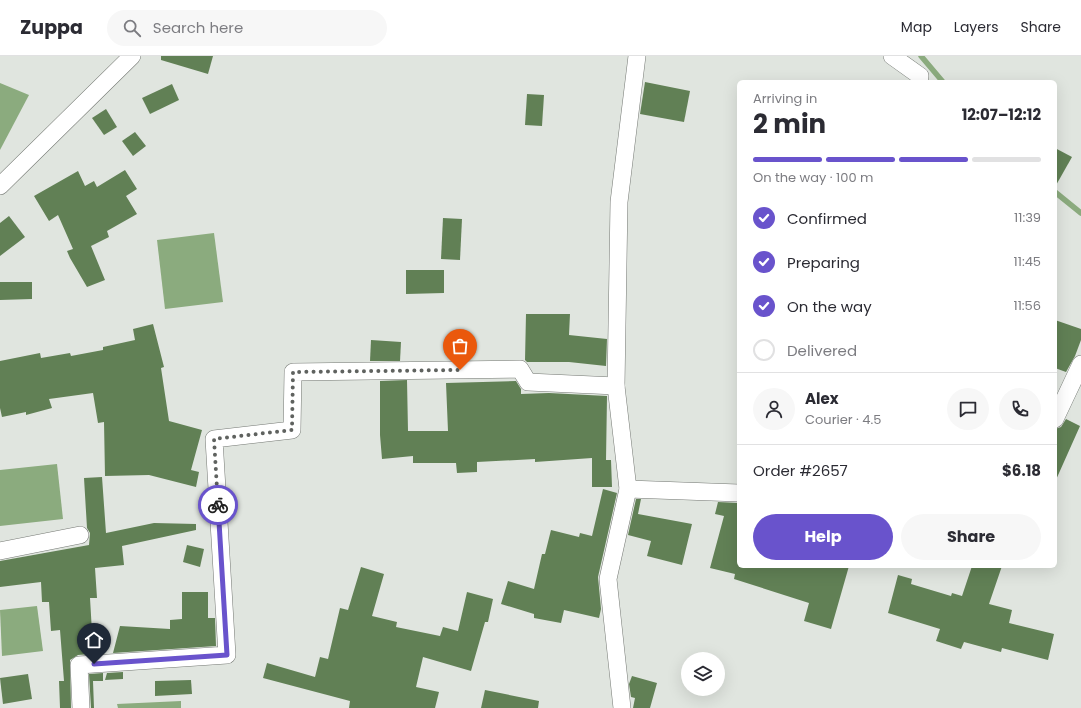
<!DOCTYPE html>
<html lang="en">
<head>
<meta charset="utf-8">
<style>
  body { margin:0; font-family:Poppins,sans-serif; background:#f7f7f7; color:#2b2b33; height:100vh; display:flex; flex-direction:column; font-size:15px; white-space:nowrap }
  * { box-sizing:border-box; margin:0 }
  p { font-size:13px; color:#7c7c81 }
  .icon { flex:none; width:22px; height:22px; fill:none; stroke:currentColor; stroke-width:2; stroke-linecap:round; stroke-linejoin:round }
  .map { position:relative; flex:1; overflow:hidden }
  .sheet { position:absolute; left:737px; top:24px; width:320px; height:488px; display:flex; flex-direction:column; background:#fff; border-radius:6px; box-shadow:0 4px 16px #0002 }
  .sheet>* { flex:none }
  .tools { position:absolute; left:681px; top:596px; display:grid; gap:8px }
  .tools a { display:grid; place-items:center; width:44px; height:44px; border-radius:50%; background:#fff; box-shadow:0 4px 16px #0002; font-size:20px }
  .pin { position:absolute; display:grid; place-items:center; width:34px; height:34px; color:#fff; margin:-41px -17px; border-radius:50% 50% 50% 0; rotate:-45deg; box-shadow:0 0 4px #0007 }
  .pin .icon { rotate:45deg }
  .courier { position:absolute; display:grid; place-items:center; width:40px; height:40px; margin:-20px; border:3px solid #6953cc; border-radius:50%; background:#fff; color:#222; box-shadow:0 1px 5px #0007 }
  .headline em { font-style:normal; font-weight:700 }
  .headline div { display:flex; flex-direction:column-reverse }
  .headline { display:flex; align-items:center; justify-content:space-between; height:68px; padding:0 16px }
  h1 { font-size:26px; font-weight:700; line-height:30px }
  .bar { display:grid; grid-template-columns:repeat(4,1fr); gap:6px 4px; align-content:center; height:48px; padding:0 16px }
  .bar i { height:5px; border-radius:3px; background:#e1e1e2 }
  .bar .current { background:#6953cc }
  .bar p { grid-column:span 4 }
  .line { display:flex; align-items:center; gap:10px; padding:0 16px; border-top:1px solid #e1e1e2 }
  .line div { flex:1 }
  .round { display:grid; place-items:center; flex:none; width:42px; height:42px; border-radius:21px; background:#f7f7f7 }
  ol { padding:0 16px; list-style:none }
  li { display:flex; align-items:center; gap:12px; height:44px }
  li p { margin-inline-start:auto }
  li .icon { padding:4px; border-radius:50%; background:#6953cc; color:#fff; stroke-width:4 }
  li:last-child { color:#7c7c81 }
  li i { width:22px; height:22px; border:2px solid #e1e1e2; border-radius:50% }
  .primary-button { display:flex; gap:8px; margin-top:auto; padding:8px 16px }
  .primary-button a { flex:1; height:46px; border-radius:24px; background:#6953cc; color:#fff; font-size:16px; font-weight:700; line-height:46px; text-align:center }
  .primary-button a+a { background:#f7f7f7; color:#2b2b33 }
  header { display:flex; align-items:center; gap:24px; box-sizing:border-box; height:56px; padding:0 20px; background:#fff; border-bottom:1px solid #e1e1e2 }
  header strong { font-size:19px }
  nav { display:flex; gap:22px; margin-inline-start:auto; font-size:14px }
  .search { width:280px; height:36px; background:#f7f7f7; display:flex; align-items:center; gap:10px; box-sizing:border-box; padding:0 14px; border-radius:22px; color:#7c7c81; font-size:15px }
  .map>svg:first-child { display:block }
</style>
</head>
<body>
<header>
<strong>Zuppa</strong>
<div class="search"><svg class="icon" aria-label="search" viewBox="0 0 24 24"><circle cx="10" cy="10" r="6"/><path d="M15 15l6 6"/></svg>Search here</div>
<nav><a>Map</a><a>Layers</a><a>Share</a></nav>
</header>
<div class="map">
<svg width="1081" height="652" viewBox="0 0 1081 652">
  <rect width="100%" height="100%" fill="#e0e5df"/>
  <g fill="#8bab7e">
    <path d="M0 27 29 39 0 94Z"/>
    <path d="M214 177 223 246 165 253 157 184Z"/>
    <path d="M57 408 63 463 0 470V414Z"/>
    <path d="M37 550 43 595 2 600 0 554Z"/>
    <path d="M181 645V652H118L117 648Z"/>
  </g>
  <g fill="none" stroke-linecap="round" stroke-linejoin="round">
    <g stroke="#8bab7e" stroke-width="5.5">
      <path d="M921 0 943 26"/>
      <path d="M1055 136 1081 157"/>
    </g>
  </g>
  <g fill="#618055">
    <path d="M161 0H213L208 18 161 4Z"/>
    <path d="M645 26 690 35 684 66 640 58Z"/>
    <path d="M172 28 179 44 150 58 142 42Z"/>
    <path d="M527 38 544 39 542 70 525 69Z"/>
    <path d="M106 53 117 71 104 79 92 62Z"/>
    <path d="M135 76 146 90 133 100 122 85Z"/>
    <path d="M1055 92 1072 101 1055 131Z"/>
    <path d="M125 114 137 133 126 140 137 158 107 175 109 181 91 190 105 224 87 231 70 202 67 195 73 193 58 159 49 165 34 140 78 115 85 130 94 125 97 131Z"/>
    <path d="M9 160 25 181 0 200V167Z"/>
    <path d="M443 162 462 163 460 204 441 203Z"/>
    <path d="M406 214H444V237L406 238Z"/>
    <path d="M0 226H32V243L0 244Z"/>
    <path d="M526 258H570L569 279 607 283 606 310 569 306H527L525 304Z"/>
    <path d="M1055 264 1081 273V284L1075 300 1066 316 1055 312Z"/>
    <path d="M153 268 164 311 161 312 169 365 202 374 191 414 199 416 196 431 149 419 105 420 104 366 98 367 93 337 49 343 52 352 26 359V356L2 361 0 352V305L40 297 41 302 70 297 71 300 103 294V291L135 284 133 273Z"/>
    <path d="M371 284 401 286 400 305H370Z"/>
    <path d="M407 324 408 375H448L446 327 516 325 521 333V338L549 337 607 340 606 404H611L612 431H592V402L535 406V403L477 406V416L457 417 456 407H413V400L382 403 380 379V325Z"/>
    <path d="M1066 363 1080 370 1055 426V373L1061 371Z"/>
    <path d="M102 421 106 477 154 467 196 468V474L122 490 124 509 95 512 97 542H90L92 576H99L101 597 78 599 70 604 71 652H60L59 625H64L60 574 51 575 49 546H42L41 526 0 531V505L89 489 90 477 87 472 84 422Z"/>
    <path d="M603 433 617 437 598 521 601 553 599 562 564 554 561 567 534 562V558L501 548 508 525 534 533 542 498H545L551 474 579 481 580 477 592 480Z"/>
    <path d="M636 443H641L638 458 692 468 682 509 647 500 651 485 628 479Z"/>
    <path d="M718 446 739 447V510H849L831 573 804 565 809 547 734 523 735 518 710 512 724 460 715 458Z"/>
    <path d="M187 489 204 493 200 511 183 506Z"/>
    <path d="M972 510H1002L989 548 1012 554 1009 567 1054 578 1048 604 1002 592 1001 596 964 586 961 593 936 585 940 573 888 557 898 519 912 523 911 528 951 540 952 537 962 540Z"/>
    <path d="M361 511 384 518 372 560 397 566 396 571 440 580 443 571 458 575 467 536 493 543 488 566H485L471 615 423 601 416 631 439 636 435 652H349L350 645 263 622 267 607 315 621 320 601 328 603 340 552 348 554Z"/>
    <path d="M182 536H208V562H215L216 590 113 597 120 570 170 573V564L182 563Z"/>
    <path d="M123 616V623L105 624 107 617Z"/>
    <path d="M103 617V625H93L94 652H91L89 618Z"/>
    <path d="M28 618 32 643 3 648 0 622Z"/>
    <path d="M632 620 657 627 650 652H633L635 642 631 641 629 628Z"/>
    <path d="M191 624 192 638 155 640V625Z"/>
    <path d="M485 634 539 645 538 652H481Z"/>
  </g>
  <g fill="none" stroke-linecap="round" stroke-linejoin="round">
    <g stroke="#747873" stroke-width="18">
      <g id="street">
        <path d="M892 0 920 20 919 26"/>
        <path d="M0 130 132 0"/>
        <path d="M1055 363 1081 308"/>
        <path d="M628 433 739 437"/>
        <path d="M0 495 80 479"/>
        <path d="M81 652 79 609 227 599 214 383 292 374 293 316 520 313 528 326 616 330"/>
        <path d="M622 652 608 523 628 433 616 330 619 146 637 0"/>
      </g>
    </g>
    <use href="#street" stroke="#fff" stroke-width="17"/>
  </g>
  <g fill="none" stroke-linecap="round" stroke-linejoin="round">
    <path stroke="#5f625f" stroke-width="4" stroke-dasharray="0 7.2" d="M218 449 214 383 292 374 293 316 460 314"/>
    <path stroke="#6953cc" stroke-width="5" d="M94 608 227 599 218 449"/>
  </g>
</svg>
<div class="tools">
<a><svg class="icon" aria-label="layers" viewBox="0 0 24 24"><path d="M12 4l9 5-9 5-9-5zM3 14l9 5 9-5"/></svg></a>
</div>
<div class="pin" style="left:460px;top:314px;background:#ea580c"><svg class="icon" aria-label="bag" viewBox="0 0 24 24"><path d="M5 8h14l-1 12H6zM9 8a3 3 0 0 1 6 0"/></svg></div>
<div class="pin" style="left:94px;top:608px;background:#1f2937"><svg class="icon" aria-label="home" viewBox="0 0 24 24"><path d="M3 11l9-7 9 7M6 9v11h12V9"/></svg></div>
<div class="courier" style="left:218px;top:449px"><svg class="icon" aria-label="bike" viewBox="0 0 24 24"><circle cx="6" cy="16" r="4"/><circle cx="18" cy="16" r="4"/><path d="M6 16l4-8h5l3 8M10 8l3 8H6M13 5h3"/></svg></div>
<section class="sheet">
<div class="headline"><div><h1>2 min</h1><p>Arriving in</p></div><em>12:07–12:12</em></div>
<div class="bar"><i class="current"></i><i class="current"></i><i class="current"></i><i></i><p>On the way · 100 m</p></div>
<ol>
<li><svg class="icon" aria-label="check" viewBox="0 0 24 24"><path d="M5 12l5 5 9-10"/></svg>Confirmed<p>11:39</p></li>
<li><svg class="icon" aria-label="check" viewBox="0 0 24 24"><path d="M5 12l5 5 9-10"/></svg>Preparing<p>11:45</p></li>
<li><svg class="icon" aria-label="check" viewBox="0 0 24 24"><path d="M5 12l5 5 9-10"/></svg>On the way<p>11:56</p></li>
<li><i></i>Delivered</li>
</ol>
<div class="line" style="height:72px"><a class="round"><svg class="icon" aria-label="person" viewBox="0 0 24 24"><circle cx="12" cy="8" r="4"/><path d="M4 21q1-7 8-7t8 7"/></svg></a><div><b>Alex</b><p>Courier · 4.5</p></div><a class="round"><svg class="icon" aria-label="chat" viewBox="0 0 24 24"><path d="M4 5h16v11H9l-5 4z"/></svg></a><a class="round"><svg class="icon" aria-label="phone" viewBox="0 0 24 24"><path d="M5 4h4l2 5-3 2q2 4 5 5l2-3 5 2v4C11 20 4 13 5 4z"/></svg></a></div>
<div class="line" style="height:52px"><div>Order #2657</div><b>$6.18</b></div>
<div class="primary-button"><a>Help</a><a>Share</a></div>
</section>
</div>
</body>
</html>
